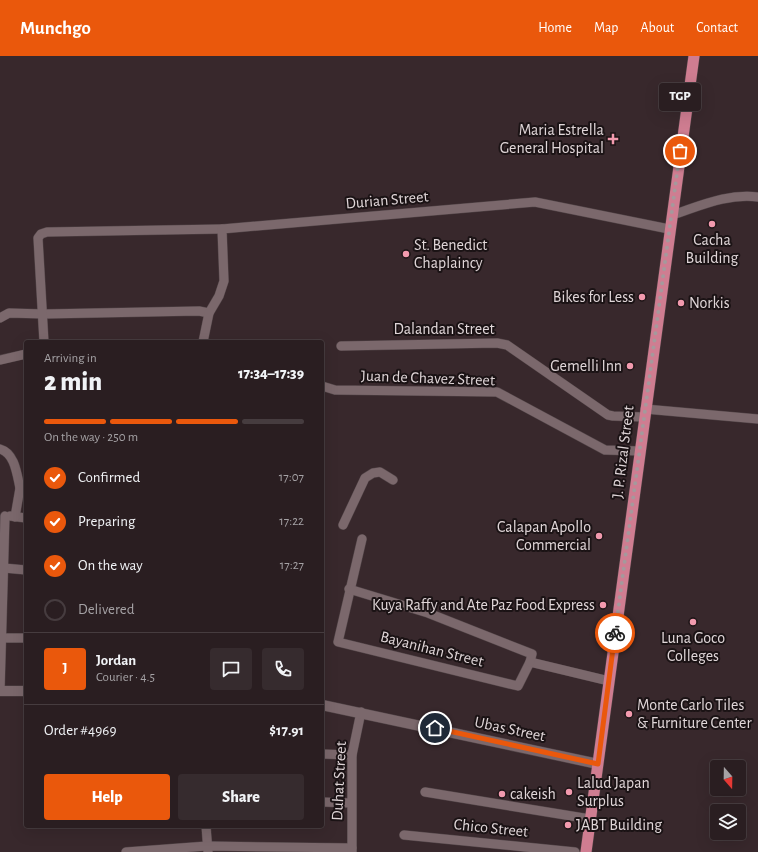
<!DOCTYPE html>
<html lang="en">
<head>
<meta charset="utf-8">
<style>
  body { margin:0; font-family:"Alegreya Sans",sans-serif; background:#362b2e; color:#f1f3f6; height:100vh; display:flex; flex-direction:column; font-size:15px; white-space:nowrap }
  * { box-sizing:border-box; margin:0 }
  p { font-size:13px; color:#a5a2a5 }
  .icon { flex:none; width:22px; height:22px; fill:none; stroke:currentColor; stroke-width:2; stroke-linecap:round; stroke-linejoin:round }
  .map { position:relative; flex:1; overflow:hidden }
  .side { position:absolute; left:24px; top:284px; width:300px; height:488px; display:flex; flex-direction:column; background:#2a1e21; border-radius:4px; box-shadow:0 4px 16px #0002,0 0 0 1px #463c3f }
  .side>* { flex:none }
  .needle { width:26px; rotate:160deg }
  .buttons { position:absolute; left:710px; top:704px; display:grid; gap:8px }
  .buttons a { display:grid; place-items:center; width:36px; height:36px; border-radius:4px; background:#2a1e21; box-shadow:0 4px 16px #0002,0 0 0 1px #463c3f; font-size:20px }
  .pin { position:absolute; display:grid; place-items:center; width:34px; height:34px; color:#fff; margin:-17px; border:2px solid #fff; border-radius:50%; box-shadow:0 1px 4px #0007 }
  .courier { position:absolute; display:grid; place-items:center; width:40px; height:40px; margin:-20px; border:3px solid #ea580c; border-radius:50%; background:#fff; color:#222; box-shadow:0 1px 5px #0007 }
  .bubble { position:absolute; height:28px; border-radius:4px; background:#2a1e21; box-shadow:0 4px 16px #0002,0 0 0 1px #463c3f; font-size:13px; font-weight:800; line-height:28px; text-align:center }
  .summary em { font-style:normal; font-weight:800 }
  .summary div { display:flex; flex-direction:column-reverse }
  .summary { display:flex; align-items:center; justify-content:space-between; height:68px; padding:0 20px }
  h1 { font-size:26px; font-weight:800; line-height:30px }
  .bar { display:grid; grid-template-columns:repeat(4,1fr); gap:6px 4px; align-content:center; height:48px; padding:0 20px }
  .bar i { height:5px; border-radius:3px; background:#463c3f }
  .bar .selected { background:#ea580c }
  .bar p { grid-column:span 4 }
  .line { display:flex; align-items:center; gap:10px; padding:0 20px; border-top:1px solid #463c3f }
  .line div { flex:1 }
  .round { display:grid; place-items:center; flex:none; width:42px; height:42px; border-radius:4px; background:#362b2e }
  ol { padding:0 20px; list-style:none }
  li { display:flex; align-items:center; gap:12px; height:44px }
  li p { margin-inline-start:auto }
  li .icon { padding:4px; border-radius:50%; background:#ea580c; color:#fff; stroke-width:4 }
  li:last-child { color:#a5a2a5 }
  li i { width:22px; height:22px; border:2px solid #463c3f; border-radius:50% }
  .primary-button { display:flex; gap:8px; margin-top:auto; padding:8px 20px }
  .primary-button a { flex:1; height:46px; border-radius:4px; background:#ea580c; color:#fff; font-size:16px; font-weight:800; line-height:46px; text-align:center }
  .primary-button a+a { background:#362b2e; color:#f1f3f6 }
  header { display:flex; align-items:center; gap:24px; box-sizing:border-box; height:56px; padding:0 20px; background:#ea580c; color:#fff }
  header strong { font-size:19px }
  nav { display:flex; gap:22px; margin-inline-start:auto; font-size:14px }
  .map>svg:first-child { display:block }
</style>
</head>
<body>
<header>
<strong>Munchgo</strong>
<nav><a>Home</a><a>Map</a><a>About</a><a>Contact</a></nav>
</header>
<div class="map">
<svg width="758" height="796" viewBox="0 0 758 796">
  <rect width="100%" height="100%" fill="#38282c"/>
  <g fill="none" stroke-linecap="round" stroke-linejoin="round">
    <g stroke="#514447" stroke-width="10">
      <g id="minor">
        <path d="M672 159C700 150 728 137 758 141"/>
        <path d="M0 262 9 257 44 258 199 255 209 257"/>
        <path d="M44 286 38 182 41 178 47 176 222 173"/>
        <path d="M203 286 209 257 219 240 224 225 222 173 535 146 669 173"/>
        <path d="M341 290 497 287 507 289 608 359 613 360 644 361"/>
        <path d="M0 304 26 298"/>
        <path d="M322 330 335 334 497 336 605 394 640 395"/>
        <path d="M645 353 758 363"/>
        <path d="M0 393C15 397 17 419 20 432"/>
        <path d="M10 460 26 462"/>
        <path d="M15 461 20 432H26"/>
        <path d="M343 469 365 422 373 417 380 416 393 424"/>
        <path d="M362 483 338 586 518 630 530 606 609 625"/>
        <path d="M4 512 26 514"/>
        <path d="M349 533 428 557 532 598 530 606"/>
        <path d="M3 582H26"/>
        <path d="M0 635 5 460"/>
        <path d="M322 698 352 699"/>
        <path d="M425 736 590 763"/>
        <path d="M322 746 351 747"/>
        <path d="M206 770 208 796"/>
        <path d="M404 779 575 796"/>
        <path d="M126 796 207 790 352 792"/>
        <path d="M352 796V699L361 656"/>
      </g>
    </g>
    <g stroke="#514447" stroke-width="11">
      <g id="tertiary">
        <path d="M0 635H26"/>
        <path d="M322 649 598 708"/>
      </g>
    </g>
    <g stroke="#514447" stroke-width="12">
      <path id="trunk" d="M586 796 694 0"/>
    </g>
    <use href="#minor" stroke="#7b686c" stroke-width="9"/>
    <use href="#tertiary" stroke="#7b686c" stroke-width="10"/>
    <use href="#trunk" stroke="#cf7d91" stroke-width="11"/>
  </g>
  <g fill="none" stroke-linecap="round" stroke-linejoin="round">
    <path stroke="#a5999c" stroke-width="4" stroke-dasharray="0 7.2" d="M615 577 680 95"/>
    <path stroke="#ea580c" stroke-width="5" d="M435 672 598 708 615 577"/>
  </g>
  <g fill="#f29aae" stroke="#1b1315" stroke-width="1.5">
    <path d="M611 77h4v4h4v4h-4v4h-4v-4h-4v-4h4z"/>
    <circle cx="712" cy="168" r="4"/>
    <circle cx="406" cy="198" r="4"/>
    <circle cx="642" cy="241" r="4"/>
    <circle cx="681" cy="247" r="4"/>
    <circle cx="630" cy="310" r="4"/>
    <circle cx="599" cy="480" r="4"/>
    <circle cx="603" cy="549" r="4"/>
    <circle cx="693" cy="566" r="4"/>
    <circle cx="629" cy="658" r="4"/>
    <circle cx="569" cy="736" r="4"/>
    <circle cx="502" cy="738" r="4"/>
    <circle cx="568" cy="769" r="4"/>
  </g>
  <g text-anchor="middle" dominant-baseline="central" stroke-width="4" stroke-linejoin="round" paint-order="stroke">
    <g font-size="16" fill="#e0d6d8" stroke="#1b1315" text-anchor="start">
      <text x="604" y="74" text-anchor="end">Maria Estrella<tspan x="604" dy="18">General Hospital</tspan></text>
      <text x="712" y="184" text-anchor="middle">Cacha<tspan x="712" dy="18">Building</tspan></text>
      <text x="414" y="189">St. Benedict<tspan x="414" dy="18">Chaplaincy</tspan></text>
      <text x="634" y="241" text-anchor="end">Bikes for Less</text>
      <text x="689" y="247">Norkis</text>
      <text x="622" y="310" text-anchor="end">Gemelli Inn</text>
      <text x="591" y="471" text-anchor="end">Calapan Apollo<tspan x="591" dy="18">Commercial</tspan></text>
      <text x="595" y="549" text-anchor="end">Kuya Raffy and Ate Paz Food Express</text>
      <text x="693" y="582" text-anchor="middle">Luna Goco<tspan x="693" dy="18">Colleges</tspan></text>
      <text x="637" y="649">Monte Carlo Tiles<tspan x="637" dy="18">&amp; Furniture Center</tspan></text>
      <text x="577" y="727">Lalud Japan<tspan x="577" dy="18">Surplus</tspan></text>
      <text x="510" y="738">cakeish</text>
      <text x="576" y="769">JABT Building</text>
    </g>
    <g font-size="16" fill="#e0d6d8" stroke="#1b1315">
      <text transform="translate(387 144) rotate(-5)">Durian Street</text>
      <text x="444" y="273">Dalandan Street</text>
      <text transform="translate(428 322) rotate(2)">Juan de Chavez Street</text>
      <text transform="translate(623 396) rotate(-83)">J. P. Rizal Street</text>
      <text transform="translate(432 593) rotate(14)">Bayanihan Street</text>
      <text transform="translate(510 673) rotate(12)">Ubas Street</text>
      <text transform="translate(339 725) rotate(-87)">Duhat Street</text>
      <text transform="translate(491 772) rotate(6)">Chico Street</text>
    </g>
  </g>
</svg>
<div class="buttons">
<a><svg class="needle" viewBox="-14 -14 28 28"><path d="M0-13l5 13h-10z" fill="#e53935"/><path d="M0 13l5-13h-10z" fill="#a5a2a5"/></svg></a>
<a><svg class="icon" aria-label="layers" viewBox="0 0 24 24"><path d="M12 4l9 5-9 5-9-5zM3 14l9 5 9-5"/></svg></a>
</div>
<div class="pin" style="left:680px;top:95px;background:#ea580c"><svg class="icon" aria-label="bag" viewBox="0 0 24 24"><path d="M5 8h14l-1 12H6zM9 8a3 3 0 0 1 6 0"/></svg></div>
<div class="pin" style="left:435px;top:672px;background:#1f2937"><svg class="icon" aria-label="home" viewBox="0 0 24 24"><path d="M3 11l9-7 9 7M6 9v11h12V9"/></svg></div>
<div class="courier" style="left:615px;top:577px"><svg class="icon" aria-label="bike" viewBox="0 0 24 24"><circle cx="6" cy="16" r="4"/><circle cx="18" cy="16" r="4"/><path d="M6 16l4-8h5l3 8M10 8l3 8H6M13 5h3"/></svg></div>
<div class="bubble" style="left:659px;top:27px;width:42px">TGP</div>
<section class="side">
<div class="summary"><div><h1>2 min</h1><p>Arriving in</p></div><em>17:34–17:39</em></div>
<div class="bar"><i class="selected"></i><i class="selected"></i><i class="selected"></i><i></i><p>On the way · 250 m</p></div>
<ol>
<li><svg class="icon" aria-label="check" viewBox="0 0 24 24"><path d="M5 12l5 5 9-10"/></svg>Confirmed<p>17:07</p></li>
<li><svg class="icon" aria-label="check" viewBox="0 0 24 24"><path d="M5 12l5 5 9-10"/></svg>Preparing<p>17:22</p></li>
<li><svg class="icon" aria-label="check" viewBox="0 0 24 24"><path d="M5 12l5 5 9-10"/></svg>On the way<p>17:27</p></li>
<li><i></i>Delivered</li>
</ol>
<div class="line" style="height:72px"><b class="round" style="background:#ea580c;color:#fff">J</b><div><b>Jordan</b><p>Courier · 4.5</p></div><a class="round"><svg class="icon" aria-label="chat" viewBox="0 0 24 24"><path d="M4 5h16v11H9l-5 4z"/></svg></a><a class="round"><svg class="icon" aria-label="phone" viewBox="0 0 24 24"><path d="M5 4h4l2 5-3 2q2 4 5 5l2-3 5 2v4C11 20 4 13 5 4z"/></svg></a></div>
<div class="line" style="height:52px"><div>Order #4969</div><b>$17.91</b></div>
<div class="primary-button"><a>Help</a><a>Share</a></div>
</section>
</div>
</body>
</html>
